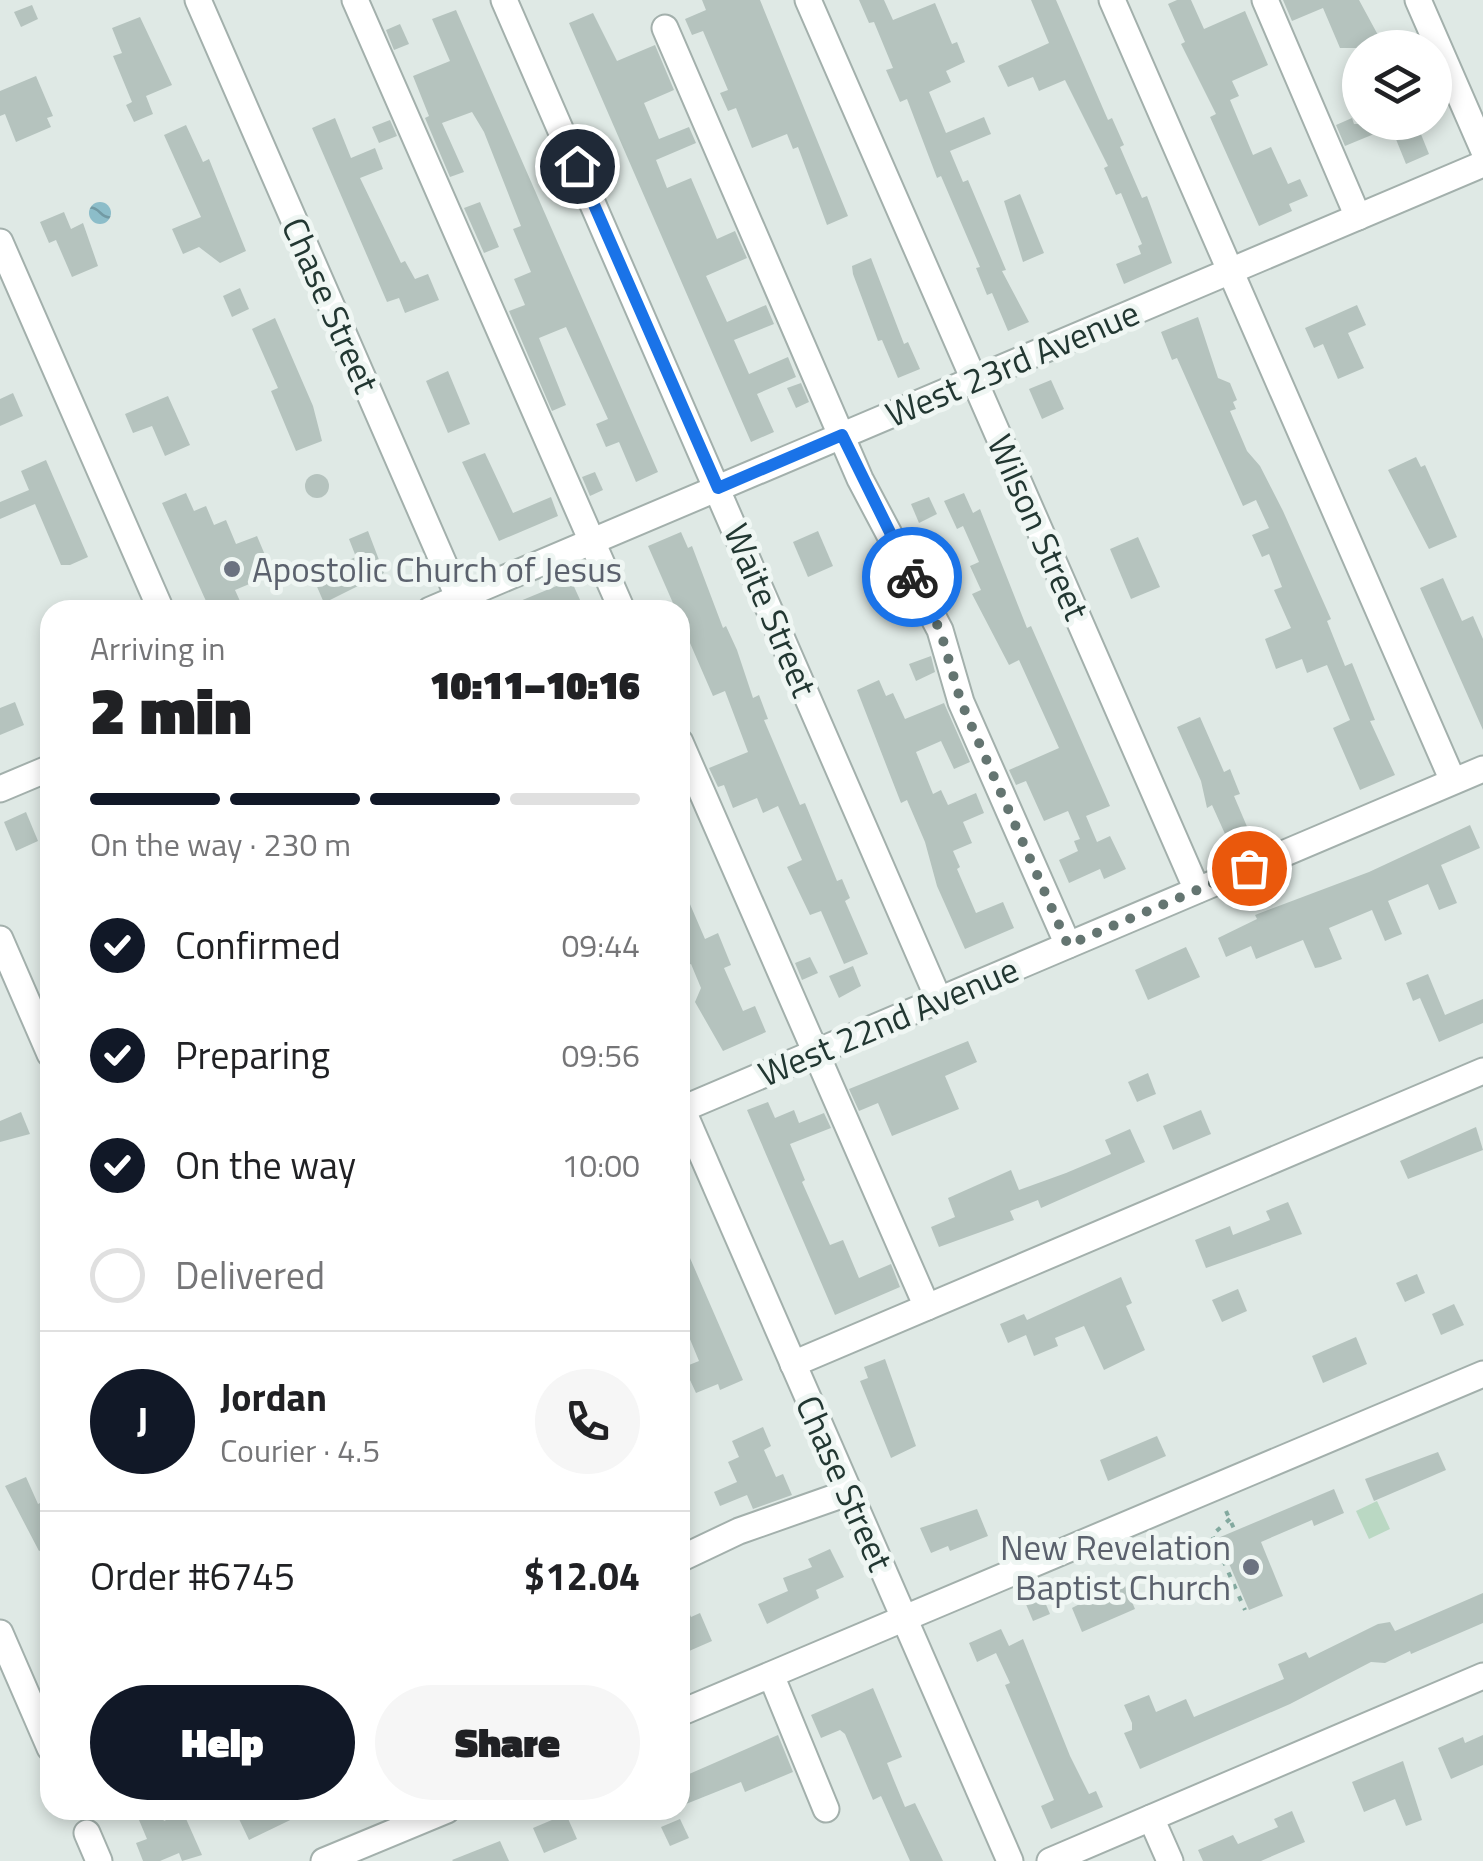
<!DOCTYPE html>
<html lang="en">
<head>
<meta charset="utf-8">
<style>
  body { margin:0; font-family:"Titillium Web",sans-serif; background:#f6f6f6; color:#202124; height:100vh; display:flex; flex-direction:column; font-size:38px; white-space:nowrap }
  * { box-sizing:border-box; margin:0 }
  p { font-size:32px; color:#757577 }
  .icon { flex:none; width:55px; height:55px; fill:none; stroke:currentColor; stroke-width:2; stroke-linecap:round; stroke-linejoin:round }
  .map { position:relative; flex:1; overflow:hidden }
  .panel { position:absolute; left:40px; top:600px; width:650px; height:1220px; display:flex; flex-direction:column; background:#fff; border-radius:30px; box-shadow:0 5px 15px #0003 }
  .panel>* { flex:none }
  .controls { position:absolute; left:1342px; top:30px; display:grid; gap:20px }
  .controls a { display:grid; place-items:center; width:110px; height:110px; border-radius:50%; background:#fff; box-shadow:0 5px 15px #0003; font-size:50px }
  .pin { position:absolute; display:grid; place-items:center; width:85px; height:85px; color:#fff; margin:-42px; border:5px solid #fff; border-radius:50%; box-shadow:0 2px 10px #0007 }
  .courier { position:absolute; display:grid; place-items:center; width:100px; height:100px; margin:-50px; border:8px solid #1a73e8; border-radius:50%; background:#fff; color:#222; box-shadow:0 2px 12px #0007 }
  .overview em { font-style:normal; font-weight:800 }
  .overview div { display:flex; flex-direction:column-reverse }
  .overview { display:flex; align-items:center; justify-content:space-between; height:170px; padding:0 50px }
  h1 { font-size:65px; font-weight:800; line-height:75px }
  .bar { display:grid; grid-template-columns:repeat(4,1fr); gap:15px 10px; align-content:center; height:120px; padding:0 50px }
  .bar i { height:12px; border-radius:8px; background:#e0e0e0 }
  .bar .active { background:#111827 }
  .bar p { grid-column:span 4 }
  .line { display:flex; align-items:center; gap:25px; padding:0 50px; border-top:2px solid #e0e0e0 }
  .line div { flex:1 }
  .round { display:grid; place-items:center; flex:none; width:105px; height:105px; border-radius:52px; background:#f6f6f6 }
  ol { padding:0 50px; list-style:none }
  li { display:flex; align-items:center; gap:30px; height:110px }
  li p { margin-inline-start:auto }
  li .icon { padding:10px; border-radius:50%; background:#111827; color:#fff; stroke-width:4 }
  li:last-child { color:#757577 }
  li i { width:55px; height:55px; border:5px solid #e0e0e0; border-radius:50% }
  .cta { display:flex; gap:20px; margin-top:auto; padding:20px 50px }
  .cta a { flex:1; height:115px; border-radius:60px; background:#111827; color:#fff; font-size:40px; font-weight:800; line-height:115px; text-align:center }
  .cta a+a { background:#f6f6f6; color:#202124 }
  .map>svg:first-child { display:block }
</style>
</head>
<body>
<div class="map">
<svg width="1483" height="1861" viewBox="0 0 1483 1861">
  <defs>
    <pattern id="water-waves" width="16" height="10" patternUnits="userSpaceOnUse" patternTransform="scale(2.5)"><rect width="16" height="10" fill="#8cbdc9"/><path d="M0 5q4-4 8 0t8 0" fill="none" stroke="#729aa4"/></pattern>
  </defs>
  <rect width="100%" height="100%" fill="#dfe9e5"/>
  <path fill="#bad8c3" d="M1377 1501 1390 1529 1369 1539 1356 1511Z"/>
  <circle fill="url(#water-waves)" cx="100" cy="213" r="11"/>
  <g fill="#b5c3be">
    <path d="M702 0H760L848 216 827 225 798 147 793 149 787 134 752 148 736 108 728 111 720 93 728 90 703 31 692 35 685 19 706 10Z"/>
    <path d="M859 0H884L893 20 935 3 952 44 957 42 965 62 946 71 951 82 929 92 946 133 984 117 991 134 950 151 963 182 968 180 1006 270 1002 271 1029 322 1008 331 992 293 987 295 976 268 980 267 941 176 937 178 907 99 900 102 886 70 893 68 874 22 869 23Z"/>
    <path d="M1031 0H1056L1108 120 1112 118 1124 145 1120 147 1142 198 1147 196 1172 263 1124 284 1116 264 1141 254 1138 246 1142 244 1121 193 1116 195 1104 168 1108 166 1065 80 1039 91 1033 77 1008 87 998 66 1049 43Z"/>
    <path d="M1177 0H1191L1204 29 1245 11 1268 65 1232 81 1239 96 1230 100 1253 155 1271 147 1288 184 1300 179 1308 196 1289 204 1292 211 1259 226 1210 117 1216 114 1181 44 1185 42 1168 4Z"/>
    <path d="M1283 0H1359L1385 48H1340L1323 8 1292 21Z"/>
    <path d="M32 5 38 19 21 27 14 12Z"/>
    <path d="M456 10 658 472 636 482 619 442 606 447 596 424 608 419 566 327 539 338 566 405 552 411 509 311 525 305 514 279 531 272 513 229 521 226 484 132 472 112 442 123 464 172 450 177 425 118 429 116 413 76 450 61 432 19Z"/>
    <path d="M593 13 617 61 655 45 674 90 644 103 659 139 689 127 696 143 656 160 667 188 691 178 717 239 735 231 747 258 706 276 727 322 766 305 774 324 734 340 749 374 788 357 796 377 757 394 774 432 751 442 569 23Z"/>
    <path d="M140 17 172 85 146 96 153 114 134 122 126 105 132 102 113 56 122 53 112 28Z"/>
    <path d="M400 24 409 44 394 50 386 30Z"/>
    <path d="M36 76 53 116 47 118 51 127 16 142 5 114 0 116V91Z"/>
    <path d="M335 118 351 158 375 148 383 169 360 178 401 263 405 261 415 279 428 274 439 300 405 313 399 298 387 302 312 128Z"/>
    <path d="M1352 118 1354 124 1416 122 1429 154 1406 164 1391 127 1345 146 1336 125Z"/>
    <path d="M390 120 397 136 379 143 372 127Z"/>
    <path d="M186 125 203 162 209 159 246 251 220 263 199 247 183 254 172 229 201 217 164 135Z"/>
    <path d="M1020 194 1044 253 1023 262 1004 201Z"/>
    <path d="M480 202 499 247 484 253 464 208Z"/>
    <path d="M64 212 71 229 83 223 98 266 72 277 56 240 49 243 40 222Z"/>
    <path d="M871 258 904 344 908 342 920 369 898 378 882 340 878 341 853 274 852 266Z"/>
    <path d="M240 288 249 309 232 317 223 296Z"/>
    <path d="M1357 305 1366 325 1348 333 1364 368 1338 379 1323 344 1314 348 1305 328Z"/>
    <path d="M1198 317 1218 378 1230 383 1237 400 1233 402 1236 409 1230 411 1247 451 1260 466 1283 511 1331 619 1327 621 1345 666 1352 663 1375 720 1370 721 1395 775 1360 790 1333 728 1350 720 1327 665 1307 673 1302 659 1276 669 1265 639 1291 628 1274 590 1282 587 1269 554 1262 557 1252 535 1269 528 1256 500 1243 506 1177 358 1172 360 1161 332Z"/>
    <path d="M275 318 313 406 322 441 296 451 271 391 278 388 252 329Z"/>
    <path d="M448 371 470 424 448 433 426 381Z"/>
    <path d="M1051 380 1064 409 1042 419 1029 389Z"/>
    <path d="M801 383 809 402 796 408 787 388Z"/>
    <path d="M13 393 23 416 0 426V399Z"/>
    <path d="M168 396 190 445 165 456 152 426 133 433 125 414Z"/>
    <path d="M485 453 513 513 551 497 558 516 499 541 462 462Z"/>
    <path d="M1416 457 1421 467 1425 465 1457 537 1429 549 1388 470Z"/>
    <path d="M46 460 88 557 70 565H61L35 504 0 519V502L29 490 21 471Z"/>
    <path d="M595 472 603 490 590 496 582 477Z"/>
    <circle cx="317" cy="486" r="12"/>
    <path d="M186 493 194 511 206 506 214 525 226 520 236 544 257 536 273 574 235 590 244 610H210L162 503Z"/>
    <path d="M964 493 973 513 980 509 1027 628 1031 626 1110 806 1086 816 1097 842 1110 836 1126 869 1104 879 1100 869 1069 883 1059 860 1078 851 1074 841 1080 839 1068 811 1044 821 1026 781 1016 785 1009 770 1059 748 1019 660 1009 665 972 594 981 590 970 566 979 562 963 526 957 529 944 501Z"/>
    <path d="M929 497 937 514 919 523 911 504Z"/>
    <path d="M368 531 384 573 324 603 312 575 356 557 349 539Z"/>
    <path d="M818 531 833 566 808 577 793 542Z"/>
    <path d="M681 532 688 548 692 546 723 628 726 626 737 650 753 698 759 695 768 719 764 720 800 805 805 803 837 881 842 879 850 898 845 901 868 954 844 964 821 911 810 915 787 867 802 860 778 806 763 813 757 798 733 808 724 785 718 787 709 768 748 752 725 691 713 696 680 620V610H676L648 546Z"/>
    <path d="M1138 537 1160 587 1131 599 1110 549Z"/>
    <path d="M1443 578 1462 621 1473 616 1483 639V730L1420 588Z"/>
    <path d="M571 580 581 602 562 610H498Z"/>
    <path d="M931 656 935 672 916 681 909 664Z"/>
    <path d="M879 680 886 696 893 693 905 719 944 703 970 762 954 769 941 741 916 752 933 794 941 790 948 805 976 793 984 813 963 822 972 843 953 851 960 867 957 869 976 913 1003 902 1014 928 965 949 937 886 925 842 907 800 901 803 857 690Z"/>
    <path d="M15 702 24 725 0 735V708Z"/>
    <path d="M1200 717 1224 772 1230 769 1240 794 1234 796 1251 836 1230 845 1212 805 1207 808 1201 781 1177 727Z"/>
    <path d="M26 812 38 841 16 851 4 822Z"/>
    <path d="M1470 825 1480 848 1441 865 1457 903 1439 910 1428 884 1388 901 1402 934 1385 941 1372 910 1329 928 1342 959 1321 967 1315 968 1303 940 1256 959 1251 946 1226 957 1218 938 1257 919 1255 915 1369 872Z"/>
    <path d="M680 881 705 939 718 933 731 965 724 968 743 1011 755 1006 766 1032 723 1051 695 1002 701 988 691 964 680 968Z"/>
    <path d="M1186 947 1200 977 1148 1000 1135 970Z"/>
    <path d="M810 957 818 973 802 980 795 963Z"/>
    <path d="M853 966 861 986 839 998 829 976Z"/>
    <path d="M1428 974 1445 1015 1483 999V1023L1439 1042 1420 998 1413 1001 1406 983Z"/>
    <path d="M968 1041 977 1062 945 1076 959 1109 892 1136 878 1103 859 1111 849 1089Z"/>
    <path d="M1148 1073 1156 1094 1137 1102 1128 1082Z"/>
    <path d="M768 1102 775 1118 794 1110 799 1123 824 1113 831 1128 790 1144 805 1180 802 1182 830 1245 843 1240 859 1278 891 1264 900 1287 835 1315 747 1110Z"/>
    <path d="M1201 1110 1211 1134 1173 1150 1163 1126Z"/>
    <path d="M21 1112 30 1134 0 1142V1121Z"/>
    <path d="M1476 1127 1483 1150 1408 1179 1400 1161Z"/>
    <path d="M1130 1129 1145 1162 1041 1208 1038 1200 1010 1211 1014 1220 939 1247 931 1227 955 1217 948 1198 1011 1170 1019 1190 1066 1173 1111 1154 1105 1140Z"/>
    <path d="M1288 1202 1302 1234 1206 1268 1195 1240 1230 1226 1233 1235 1270 1220 1266 1211Z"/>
    <path d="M680 1235 743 1380 720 1390 718 1384 696 1393 684 1367 699 1361 680 1315Z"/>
    <path d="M1417 1274 1425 1293 1405 1302 1396 1283Z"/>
    <path d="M1121 1277 1132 1303 1126 1306 1145 1350 1104 1370 1084 1326 1055 1338 1058 1346 1034 1356 1026 1335 1008 1343 1000 1324 1024 1314 1027 1320Z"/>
    <path d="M1238 1289 1247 1311 1222 1322 1212 1300Z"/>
    <path d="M1454 1304 1464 1325 1441 1335 1432 1314Z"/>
    <path d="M1356 1337 1367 1364 1323 1383 1312 1356Z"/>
    <path d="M885 1359 916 1446 891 1458 860 1381 868 1378 864 1367Z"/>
    <path d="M763 1427 771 1446 764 1450 776 1477 783 1474 792 1495 753 1509 747 1495 720 1506 714 1492 737 1482 728 1462 739 1457 732 1441Z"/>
    <path d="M1157 1436 1166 1456 1108 1481 1100 1460Z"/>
    <path d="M1438 1452 1446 1470 1374 1501 1365 1479Z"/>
    <path d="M26 1477 38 1504 50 1498V1546L39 1551 5 1486Z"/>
    <path d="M1334 1489 1344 1513 1314 1526 1312 1520 1261 1542 1283 1596 1249 1610 1218 1538Z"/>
    <path d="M977 1509 988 1536 950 1551 948 1546 931 1553 920 1528Z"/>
    <path d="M830 1549 844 1577 816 1590 819 1598 767 1624 758 1604 788 1591 783 1578 812 1567 808 1559Z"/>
    <path d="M1123 1581 1135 1609 1082 1632 1072 1608Z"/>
    <path d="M680 1593 691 1617 700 1613 712 1641 680 1655Z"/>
    <path d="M1483 1593V1623L1411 1654 1410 1651 1385 1663 1371 1662 1290 1704 1140 1769 1124 1733 1132 1730V1723L1124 1705 1149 1695 1156 1712 1186 1699 1194 1717 1284 1679 1278 1664 1306 1652 1309 1658 1378 1624 1390 1622 1395 1631Z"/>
    <path d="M1042 1595 1050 1614 1033 1621 1025 1602Z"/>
    <path d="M1001 1629 1009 1646 1023 1639 1070 1756 1089 1794 1096 1791 1103 1807 1051 1829 1041 1806 1054 1800 1005 1685 1010 1683 996 1653 977 1662 969 1643Z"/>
    <path d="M873 1688 902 1757 887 1763 893 1778 905 1807 915 1803 943 1861H910L881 1796 873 1800 845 1734 840 1730 821 1738 811 1715Z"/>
    <path d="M778 1735 793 1772 745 1792 741 1782 686 1804 680 1778Z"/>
    <path d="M1483 1735V1765L1451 1779 1438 1748 1463 1737 1465 1743Z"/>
    <path d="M1403 1761 1422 1820 1406 1826 1395 1799 1364 1812 1352 1782Z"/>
    <path d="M259 1810H311L249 1840 239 1819Z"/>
    <path d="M160 1811 164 1821 183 1812 202 1855 182 1861 179 1853 160 1861H143L136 1843 147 1839 139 1820Z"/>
    <path d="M1292 1811 1305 1842 1261 1861H1203L1198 1850 1233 1835 1238 1844 1278 1827 1274 1819Z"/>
    <path d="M566 1814 577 1839 544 1853 533 1828Z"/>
    <path d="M680 1819 689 1838 670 1846 661 1827Z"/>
    <path d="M500 1841 509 1861H453L452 1860Z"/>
  </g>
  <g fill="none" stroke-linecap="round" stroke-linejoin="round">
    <g stroke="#a3b0ac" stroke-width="29">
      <g id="minor">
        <path d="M198 0 464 610"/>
        <path d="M355 0 622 610"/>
        <path d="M504 0 939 1000"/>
        <path d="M808 0 1197 890"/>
        <path d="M1112 0 1453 781"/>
        <path d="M1265 0 1358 217"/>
        <path d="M1418 0 1483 149"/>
        <path d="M665 28 860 479 940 630 961 702 1068 945"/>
        <path d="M0 242 161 610"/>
        <path d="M430 610 1483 164"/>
        <path d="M680 742 927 1307"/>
        <path d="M0 789 50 768"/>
        <path d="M0 939 50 1054"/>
        <path d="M680 1104 1010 1861"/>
        <path d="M680 1110 1483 769"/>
        <path d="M793 1364 1483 1071"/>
        <path d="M680 1559 739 1531 850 1492"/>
        <path d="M0 1633 50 1748"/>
        <path d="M771 1675 826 1809"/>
        <path d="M680 1713 1483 1374"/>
        <path d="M1151 1818 1170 1861"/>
        <path d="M87 1833 99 1861"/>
        <path d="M324 1861 447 1810"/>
        <path d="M1050 1861 1483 1676"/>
      </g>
    </g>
    <g stroke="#83a99f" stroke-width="4" stroke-dasharray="5 8" stroke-linecap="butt">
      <path d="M1226 1511 1235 1531"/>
      <path d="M1230 1519 1212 1535 1245 1610"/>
    </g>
    <use href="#minor" stroke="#fff" stroke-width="25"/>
  </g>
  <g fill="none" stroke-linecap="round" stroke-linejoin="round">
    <path stroke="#647571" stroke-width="10" stroke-dasharray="0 18" d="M912 577 940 630 961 702 1068 945 1249 868"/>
    <path stroke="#1a73e8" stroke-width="12" d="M577 166 718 488 842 435 912 577"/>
  </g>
  <g fill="#6b7280" stroke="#eff6f3" stroke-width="4">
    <circle cx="232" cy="569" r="10"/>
    <circle cx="1251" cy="1567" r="10"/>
  </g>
  <g text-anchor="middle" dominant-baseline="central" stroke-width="10" stroke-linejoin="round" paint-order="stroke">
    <g font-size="35" fill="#223732" stroke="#eff6f3">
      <text transform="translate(331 305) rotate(66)">Chase Street</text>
      <text transform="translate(1012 363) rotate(-23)">West 23rd Avenue</text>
      <text transform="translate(1039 527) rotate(66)">Wilson Street</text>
      <text transform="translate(771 610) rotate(67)">Waite Street</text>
      <text transform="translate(888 1021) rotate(-23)">West 22nd Avenue</text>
      <text transform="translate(845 1483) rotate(66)">Chase Street</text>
    </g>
    <g font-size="35" fill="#5b616d" stroke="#eff6f3" text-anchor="start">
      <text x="252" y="569">Apostolic Church of Jesus</text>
      <text x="1231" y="1547" text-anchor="end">New Revelation<tspan x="1231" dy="40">Baptist Church</tspan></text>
    </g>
  </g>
</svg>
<div class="controls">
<a><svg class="icon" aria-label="layers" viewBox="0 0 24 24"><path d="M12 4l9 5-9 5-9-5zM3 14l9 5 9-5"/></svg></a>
</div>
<div class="pin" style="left:1249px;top:868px;background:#ea580c"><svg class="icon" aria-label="bag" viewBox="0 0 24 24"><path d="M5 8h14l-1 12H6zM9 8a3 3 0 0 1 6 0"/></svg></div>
<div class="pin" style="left:577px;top:166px;background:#1f2937"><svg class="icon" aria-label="home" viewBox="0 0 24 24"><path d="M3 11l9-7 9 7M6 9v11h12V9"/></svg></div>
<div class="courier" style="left:912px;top:577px"><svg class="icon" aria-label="bike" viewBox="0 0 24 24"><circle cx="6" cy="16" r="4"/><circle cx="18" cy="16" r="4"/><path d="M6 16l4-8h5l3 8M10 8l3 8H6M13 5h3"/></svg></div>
<section class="panel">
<div class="overview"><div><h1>2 min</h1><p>Arriving in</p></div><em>10:11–10:16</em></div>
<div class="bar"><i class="active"></i><i class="active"></i><i class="active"></i><i></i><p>On the way · 230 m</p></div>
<ol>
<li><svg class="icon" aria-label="check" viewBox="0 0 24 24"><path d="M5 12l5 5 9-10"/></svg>Confirmed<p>09:44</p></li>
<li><svg class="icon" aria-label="check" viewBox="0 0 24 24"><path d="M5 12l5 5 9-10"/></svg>Preparing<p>09:56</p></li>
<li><svg class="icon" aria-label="check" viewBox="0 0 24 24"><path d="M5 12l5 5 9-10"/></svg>On the way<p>10:00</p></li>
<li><i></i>Delivered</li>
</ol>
<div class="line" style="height:180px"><b class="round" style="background:#111827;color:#fff">J</b><div><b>Jordan</b><p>Courier · 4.5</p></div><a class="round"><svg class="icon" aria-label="phone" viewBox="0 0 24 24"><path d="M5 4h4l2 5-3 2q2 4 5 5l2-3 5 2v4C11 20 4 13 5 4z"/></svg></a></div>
<div class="line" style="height:130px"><div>Order #6745</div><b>$12.04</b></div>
<div class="cta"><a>Help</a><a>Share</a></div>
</section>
</div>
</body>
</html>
